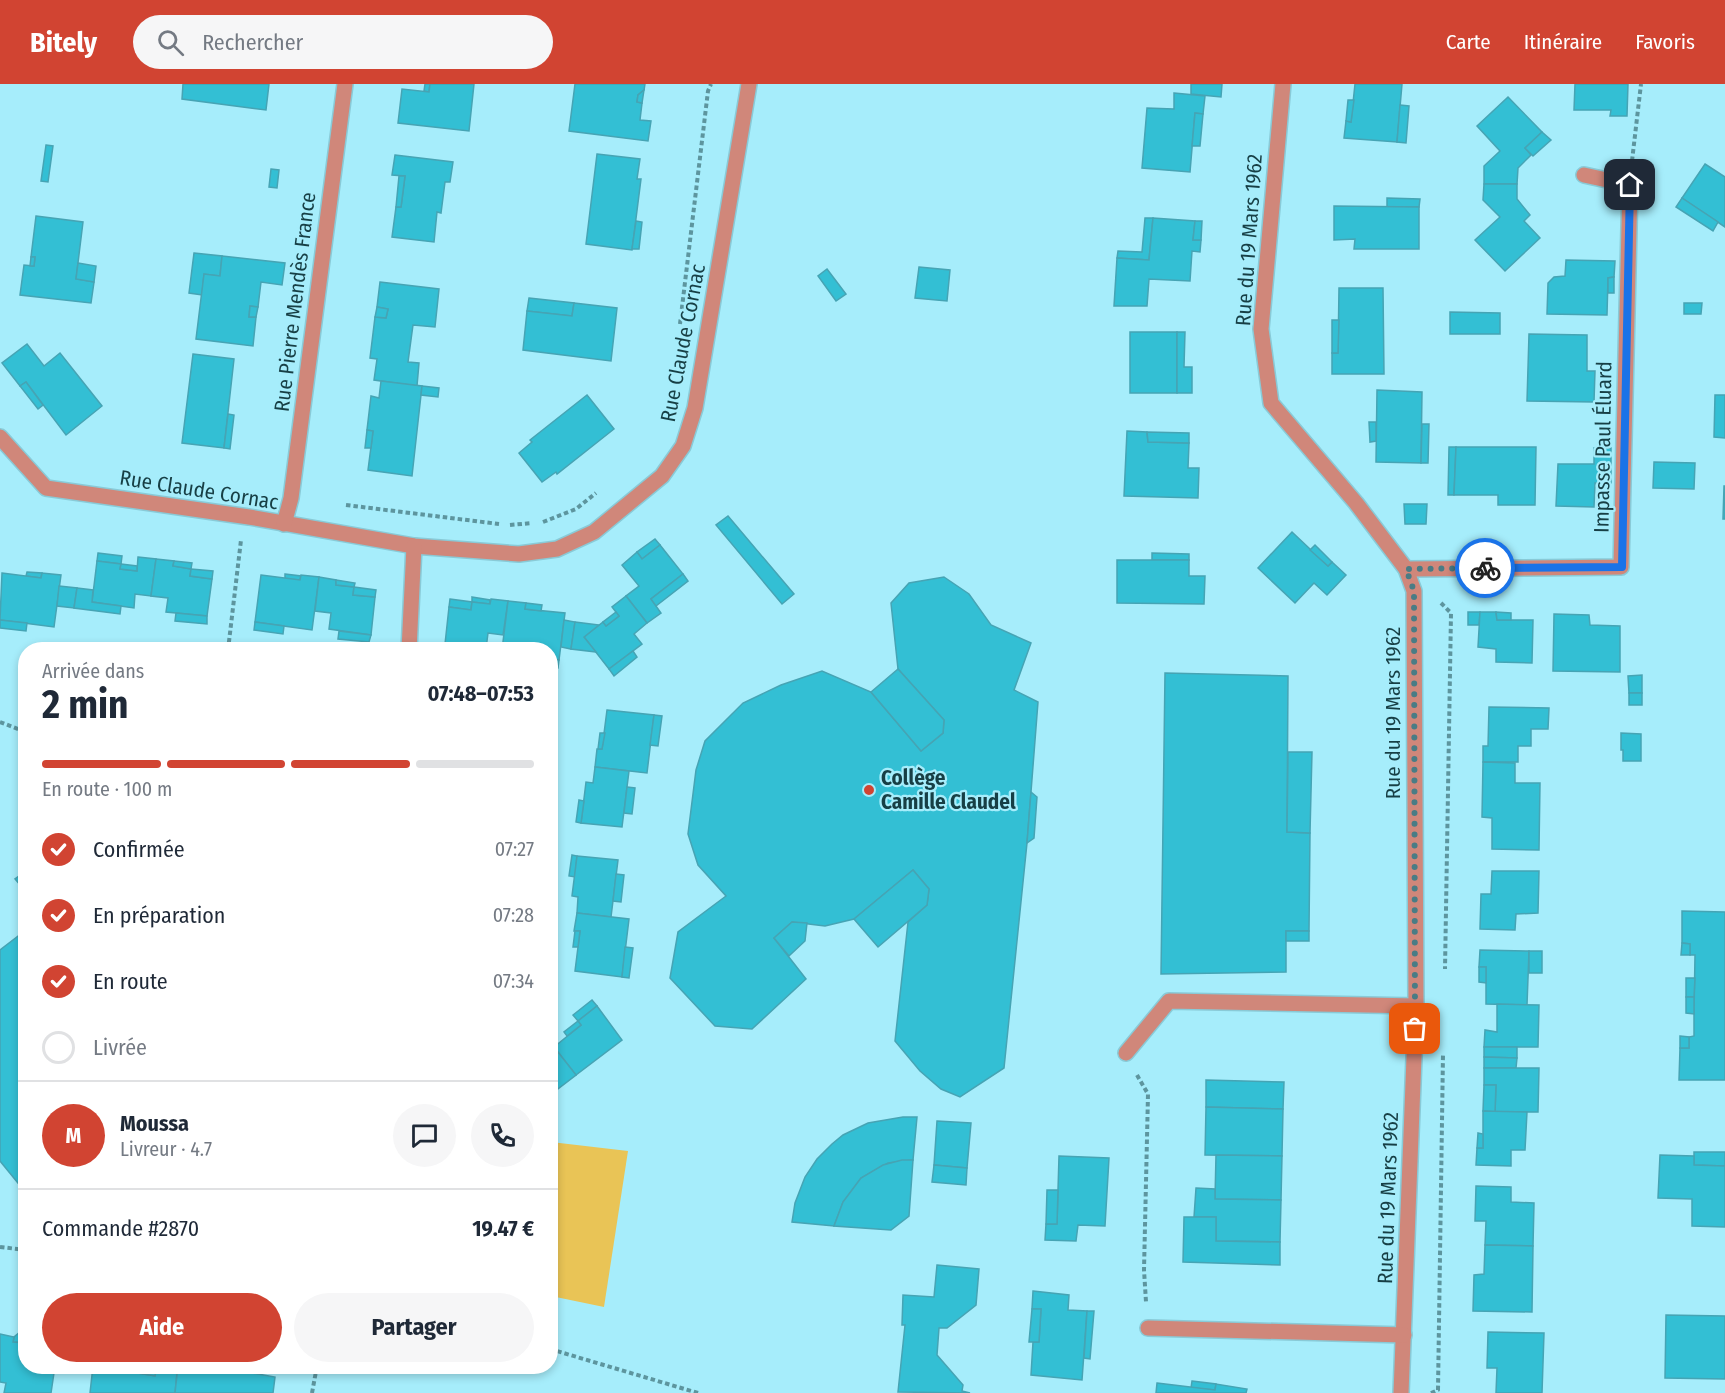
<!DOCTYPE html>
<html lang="fr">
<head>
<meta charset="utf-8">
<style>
  body { margin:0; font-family:"Fira Sans Condensed",sans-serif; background:#f6f6f7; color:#1f2937; height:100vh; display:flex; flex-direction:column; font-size:22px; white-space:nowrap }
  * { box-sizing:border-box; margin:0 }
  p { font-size:20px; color:#747a83 }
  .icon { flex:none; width:33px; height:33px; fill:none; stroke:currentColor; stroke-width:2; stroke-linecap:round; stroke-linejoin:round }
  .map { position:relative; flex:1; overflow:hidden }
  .details { position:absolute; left:18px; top:558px; width:540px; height:732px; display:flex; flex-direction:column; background:#fff; border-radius:24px; box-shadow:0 3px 9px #0003 }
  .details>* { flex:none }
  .pin { position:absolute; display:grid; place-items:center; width:51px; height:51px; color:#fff; margin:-26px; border-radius:12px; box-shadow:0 3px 9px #0006 }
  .courier { position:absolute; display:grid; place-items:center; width:60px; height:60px; margin:-30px; border:4px solid #1a73e8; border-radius:50%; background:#fff; color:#222; box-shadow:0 2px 8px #0007 }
  .overview em { font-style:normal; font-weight:700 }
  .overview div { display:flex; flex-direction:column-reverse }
  .overview { display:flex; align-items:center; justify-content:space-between; height:102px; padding:0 24px }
  h1 { font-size:39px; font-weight:700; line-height:45px }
  .bar { display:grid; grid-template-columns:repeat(4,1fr); gap:9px 6px; align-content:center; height:72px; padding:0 24px }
  .bar i { height:8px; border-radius:4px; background:#e0e1e3 }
  .bar .on { background:#d14432 }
  .bar p { grid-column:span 4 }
  .line { display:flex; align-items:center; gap:15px; padding:0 24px; border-top:2px solid #e0e1e3 }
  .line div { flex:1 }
  .round { display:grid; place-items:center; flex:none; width:63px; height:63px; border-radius:32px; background:#f6f6f7 }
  ol { padding:0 24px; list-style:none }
  li { display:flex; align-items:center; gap:18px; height:66px }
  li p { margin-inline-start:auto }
  li .icon { padding:6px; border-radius:50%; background:#d14432; color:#fff; stroke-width:4 }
  li:last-child { color:#747a83 }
  li i { width:33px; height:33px; border:3px solid #e0e1e3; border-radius:50% }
  .button { display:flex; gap:12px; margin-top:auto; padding:12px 24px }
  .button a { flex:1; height:69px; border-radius:36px; background:#d14432; color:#fff; font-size:24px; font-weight:700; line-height:69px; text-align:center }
  .button a+a { background:#f6f6f7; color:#1f2937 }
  header { display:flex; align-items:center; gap:36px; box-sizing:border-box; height:84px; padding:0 30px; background:#d14432; color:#fff }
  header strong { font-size:28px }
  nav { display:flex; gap:33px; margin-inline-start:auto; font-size:21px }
  .search { width:420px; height:54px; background:#f6f6f7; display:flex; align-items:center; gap:15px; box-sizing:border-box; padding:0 21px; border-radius:33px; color:#747a83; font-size:22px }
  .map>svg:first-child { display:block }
</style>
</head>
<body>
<header>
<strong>Bitely</strong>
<div class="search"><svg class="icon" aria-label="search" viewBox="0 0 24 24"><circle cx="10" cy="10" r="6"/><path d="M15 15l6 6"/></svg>Rechercher</div>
<nav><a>Carte</a><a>Itinéraire</a><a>Favoris</a></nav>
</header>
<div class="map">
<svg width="1725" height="1309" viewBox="0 0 1725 1309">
  <rect width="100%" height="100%" fill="#a6edfb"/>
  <path fill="#e9c456" d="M551 1058 628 1067 604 1223 551 1212Z"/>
  <g fill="#33bfd4" stroke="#46a4b4" stroke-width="1.5">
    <path d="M183 0H269L266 26 182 15Z"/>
    <path d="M425 0H430L429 8 424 7Z"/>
    <path d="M430 0H474L469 47 398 39 402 5 429 8Z"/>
    <path d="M575 0H645L644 6 638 11 637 18 642 19 640 36 651 37 648 57 569 47Z"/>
    <path d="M1191 0H1222L1221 13 1191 10Z"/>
    <path d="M1355 0H1402L1397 58 1344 54 1346 37 1351 38Z"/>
    <path d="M1575 0H1628L1627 32H1610L1611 26H1574Z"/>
    <path d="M644 6 642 19 637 18 638 11Z"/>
    <path d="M1174 9 1205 12 1203 30 1195 29 1190 88 1142 84 1147 24 1174 25Z"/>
    <path d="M1508 13 1542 48 1525 64 1531 71 1518 84 1517 100H1484V82L1500 67 1477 42Z"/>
    <path d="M1348 16H1354L1351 38 1346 37Z"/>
    <path d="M1400 21 1409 22 1406 59 1397 58Z"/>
    <path d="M1195 29 1203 30 1200 62H1192Z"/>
    <path d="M1542 48 1551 56 1533 72 1525 64Z"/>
    <path d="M46 61 53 62 48 98 41 97Z"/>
    <path d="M597 70 640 75 637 95H641L632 166 586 160Z"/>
    <path d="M395 71 453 78 450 98H445L441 129 437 128 434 158 392 153 396 123H401L405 92 392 91Z"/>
    <path d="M1705 80 1725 93V143L1682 114Z"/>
    <path d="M271 85 279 86 277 104 269 103Z"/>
    <path d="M399 92H405L401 123H396Z"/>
    <path d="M1484 100H1517V115L1530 131 1524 137 1540 154 1505 187 1475 156 1500 133 1483 116Z"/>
    <path d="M1387 114 1420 115 1419 123H1387Z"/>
    <path d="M1682 114 1718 138 1713 147 1676 123Z"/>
    <path d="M1334 122 1419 123V165H1354L1355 155 1334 156Z"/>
    <path d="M36 132 83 138 76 195 94 198 91 219 20 211 24 181 34 182 35 173H31Z"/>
    <path d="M1145 134H1153L1149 176 1117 174 1118 167 1142 168Z"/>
    <path d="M1153 134 1195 137 1193 156H1201L1200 168 1192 167 1190 197 1149 195 1147 222H1114L1117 174 1149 176Z"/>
    <path d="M636 137 642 138 639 165H632Z"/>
    <path d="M1195 137H1202L1201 156H1193Z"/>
    <path d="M194 169 222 172 220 192 204 190 202 211 189 209Z"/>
    <path d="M222 172 285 179 282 201 261 198 258 223 250 222 249 233H256L253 262 196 255 204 190 220 192Z"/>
    <path d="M31 173H35L34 182H30Z"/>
    <path d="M1566 176 1615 177 1614 193 1608 194 1607 231 1547 230 1548 199 1554 193 1565 192Z"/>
    <path d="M78 179 96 182 94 198 76 195Z"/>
    <path d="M919 183 950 186 947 217 915 214Z"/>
    <path d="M827 185 846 210 836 217 818 192Z"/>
    <path d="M1614 193V209H1608V194Z"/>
    <path d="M380 198 439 205 435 243 413 241 408 278 419 279 417 302 374 296 377 275 370 274 375 233 386 234 388 225 377 223Z"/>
    <path d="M1339 204H1383L1384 290H1332V269H1338Z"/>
    <path d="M529 214 574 219 572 232 527 227Z"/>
    <path d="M574 219 617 224 611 277 523 266 527 227 572 232Z"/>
    <path d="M1684 219H1702L1701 230H1684Z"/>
    <path d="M250 222 258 223 256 233H249Z"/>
    <path d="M377 223 388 225 386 234 375 233Z"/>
    <path d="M1450 228 1500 229V250H1450Z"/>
    <path d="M1332 236H1339L1338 269H1332Z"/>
    <rect x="1130" y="248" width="47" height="61"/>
    <path d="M1177 248H1185L1184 283H1192V309H1177Z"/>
    <path d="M1529 250 1587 251V287H1595L1594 318 1527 317Z"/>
    <path d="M27 260 44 282 60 269 102 322 66 351 26 298 20 302 2 279Z"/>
    <path d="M193 270 234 275 224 364 182 359Z"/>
    <path d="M381 297 422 302 412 392 368 386 373 347 367 346 371 312 379 314Z"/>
    <path d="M26 298 43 321 38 325 20 302Z"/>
    <path d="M422 302 439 304 438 313 421 311Z"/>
    <path d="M1377 306 1422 308 1421 379 1376 378Z"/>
    <path d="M587 311 614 345 557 390 556 388 542 398 519 369 532 358 530 356Z"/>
    <path d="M1715 311H1725V354L1714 353Z"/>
    <path d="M228 330 234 331 230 365 224 364Z"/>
    <path d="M1369 338H1376V357L1370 358Z"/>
    <path d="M1422 340H1429L1428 379H1421Z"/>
    <path d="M367 346 373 347 371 364H365Z"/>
    <path d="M1127 347 1147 348 1148 358 1189 359 1188 384H1199L1198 414 1124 412Z"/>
    <path d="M1147 348 1189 349V359L1148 358Z"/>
    <path d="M1449 363H1456L1454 411H1448Z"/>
    <path d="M1456 363H1536L1535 421H1498V411H1454Z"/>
    <path d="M1594 364H1611V399H1595L1594 423 1556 422 1558 380H1594Z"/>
    <path d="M1654 378 1695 379 1694 405 1653 404Z"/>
    <path d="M1724 402H1725V435H1723Z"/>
    <path d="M1404 420H1427L1426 440H1405Z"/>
    <path d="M728 432 794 510 782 520 716 441Z"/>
    <path d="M1292 448 1328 482 1332 478 1346 491 1327 511 1314 499 1295 519 1258 484Z"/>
    <path d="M655 455 660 461 642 475 637 468Z"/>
    <path d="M660 461 683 490 651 515 661 529 647 539 626 512 639 502 622 481 637 468 642 475Z"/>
    <path d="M1315 461 1332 478 1328 482 1310 466Z"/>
    <path d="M98 469 122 472 121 480 97 477Z"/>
    <path d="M1152 469 1189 470V476H1152Z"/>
    <path d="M138 473 156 475 151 512 135 510 134 524 92 518 97 477 121 480 120 485 137 487Z"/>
    <path d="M156 475 174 477 173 482 191 485 190 492 212 495 207 532 166 528 168 514 151 512Z"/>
    <path d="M1117 476H1189V492H1205L1204 520 1117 519Z"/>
    <path d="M174 477 192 479 191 485 173 482Z"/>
    <path d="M121 480 137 482V487L120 485Z"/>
    <path d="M191 485 213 487 212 495 190 492Z"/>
    <path d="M27 488 42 489 41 494 26 492Z"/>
    <path d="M2 489 41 494 42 489 61 491 54 543 0 536Z"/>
    <path d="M285 490 301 492 300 496 285 495Z"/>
    <path d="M683 490 688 497 656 522 651 515Z"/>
    <path d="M261 491 300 496 301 491 319 493 312 546 255 538Z"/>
    <path d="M319 493 336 496V501L354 503 353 511 375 513 371 551 329 545 331 529 315 527Z"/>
    <path d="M944 493 969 510 991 541 1031 559 1014 606 1038 618 1027 759 1004 984 960 1013 941 1005 920 987 895 957 908 838 927 821 929 805 913 786 854 835 825 842 792 838 774 854 806 895 752 945 715 942 670 894 678 848 726 812 698 781 688 750 696 686 705 657 743 619 781 601 822 587 871 608 921 667 943 649 944 636 898 585 891 519 909 499Z"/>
    <path d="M336 496 355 499 354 503 336 501Z"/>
    <path d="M59 502 77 504 74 524 57 522Z"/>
    <path d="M354 503 376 506 375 513 353 511Z"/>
    <path d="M77 504 93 506 92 518 121 522 120 530 74 524Z"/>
    <path d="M626 512 647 539 634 550 642 560 609 585 584 553 603 538 606 542 619 532 612 523Z"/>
    <path d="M472 513 490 516V520L472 518Z"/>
    <path d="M450 515 472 518 471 526 449 523Z"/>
    <path d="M491 515 508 517 503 551 488 549 486 565 445 560 449 523 471 526 472 518 490 520Z"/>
    <path d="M508 517 526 519 525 525 565 529 559 576 550 575V566H502Z"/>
    <path d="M526 519 542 521 541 527 525 525Z"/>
    <path d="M616 528 619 532 606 542 603 538Z"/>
    <path d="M1468 528H1480L1479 541H1468Z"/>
    <path d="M1480 528H1496L1497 536H1533L1532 579 1496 578V565L1478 563Z"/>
    <path d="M1496 528 1511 529V536H1497Z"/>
    <path d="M176 529 207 532V540L175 537Z"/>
    <path d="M1554 530 1589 531 1590 541 1620 542V588L1553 587Z"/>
    <path d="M0 536 27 539 26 547 0 544Z"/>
    <path d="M564 536 575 538 571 565 561 563Z"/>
    <path d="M255 538 284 542 283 550 254 546Z"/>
    <path d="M575 538 599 541 584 553 596 568 571 565Z"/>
    <path d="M339 547 371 551 369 558 338 555Z"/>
    <path d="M445 560 476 564V566H444Z"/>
    <path d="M633 567 637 573 614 592 609 585Z"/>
    <path d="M550 575 559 576 558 584 550 583Z"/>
    <path d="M898 585 944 636 943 649 921 667 871 608Z"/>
    <path d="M1165 589 1288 592 1287 748 1310 749 1309 847H1286V888L1161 890Z"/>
    <path d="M1642 591V609H1629L1628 592Z"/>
    <rect x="1629" y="609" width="13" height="12"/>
    <path d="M1489 623 1549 624 1548 645H1531V662H1518V678H1483V662H1488Z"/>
    <path d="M607 626 654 631 647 689 595 683 597 665H602Z"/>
    <path d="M654 631 662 632 658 662 650 661Z"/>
    <path d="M600 649H605L602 665H598Z"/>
    <path d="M1621 649 1641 650V677H1623V666H1621Z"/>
    <path d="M1288 668H1312L1310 749 1287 748Z"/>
    <path d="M1483 678 1515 679V699H1540L1539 766 1492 765V734L1482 733Z"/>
    <path d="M595 683 629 687 622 743 581 739 586 698 593 699Z"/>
    <path d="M627 703 635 704 632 730 624 729Z"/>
    <path d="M1031 708 1037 713 1034 754 1027 759Z"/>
    <path d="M579 716 584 717 581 739 576 738Z"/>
    <path d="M572 771 577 772 575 793 569 792Z"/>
    <path d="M577 772 618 776 611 833 577 829 578 813 572 812Z"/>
    <path d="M913 786 929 805 927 821 878 863 854 835Z"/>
    <path d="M26 787V808L15 795Z"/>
    <path d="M1492 787H1539L1538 829 1516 830 1515 846 1480 845 1481 810H1491Z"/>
    <path d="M616 790 624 791 621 818 613 817Z"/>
    <path d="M1682 827 1725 828V996H1679L1680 964H1689V953L1694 952V930L1695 871H1690V860L1682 859Z"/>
    <path d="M577 829 629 835 622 893 575 887 580 847H574Z"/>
    <path d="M792 838 807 839 805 857 789 872 774 854Z"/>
    <path d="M26 846V1109L0 1077V866Z"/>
    <path d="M575 847H580L578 863H573Z"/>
    <rect x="1286" y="847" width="23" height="10"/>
    <path d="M1682 859 1690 860V871H1681Z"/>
    <path d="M625 863 633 864 629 894 622 893Z"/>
    <path d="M1480 866 1529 867 1527 921 1486 920V883H1479Z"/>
    <rect x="1529" y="867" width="13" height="22"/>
    <path d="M1479 883H1486V899L1479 898Z"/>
    <path d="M1686 894H1695L1694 913H1686Z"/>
    <path d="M1686 913H1694V930L1686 929Z"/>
    <path d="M592 916 597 922 578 937 573 931Z"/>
    <path d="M1497 920 1539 921 1538 963H1484L1485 946 1497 948Z"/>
    <path d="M597 922 622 956 576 991 554 963 581 941 578 937Z"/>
    <path d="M578 937 581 941 567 952 564 948Z"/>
    <path d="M1680 952 1689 953V964H1680Z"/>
    <path d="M554 963 576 991 550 1011V966Z"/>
    <path d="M1484 963H1517V974L1484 973Z"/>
    <path d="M1484 973 1517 974 1516 984H1484Z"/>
    <path d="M1484 984H1539L1538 1028H1495L1496 1001H1484Z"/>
    <path d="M1206 996 1284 998 1283 1025 1206 1023Z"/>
    <path d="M1484 1001H1496L1495 1028 1483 1027Z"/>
    <path d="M1206 1023 1283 1025 1282 1072 1205 1071Z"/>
    <path d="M1483 1027 1527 1028 1525 1066H1511V1082L1476 1081 1477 1064H1483Z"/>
    <path d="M903 1033H917L913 1076 888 1079 861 1094 843 1118 834 1142 792 1138 795 1119 805 1093 817 1075 832 1060 843 1051 868 1039Z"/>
    <path d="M937 1037 971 1039 967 1084 934 1081Z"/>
    <path d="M1478 1049 1483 1050V1064H1477Z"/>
    <path d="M1694 1068H1725V1082L1694 1081Z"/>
    <path d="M1216 1071 1282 1072 1281 1116 1215 1115Z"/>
    <path d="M1660 1071 1694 1072V1081L1725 1082V1143L1692 1142V1115L1658 1114Z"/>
    <path d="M1059 1072 1109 1074 1105 1142 1078 1141 1076 1157 1045 1156 1046 1140H1057Z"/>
    <path d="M902 1076H913L909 1132 891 1146 834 1142 843 1118 861 1094 883 1081Z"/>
    <path d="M934 1081 967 1084 966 1101 932 1098Z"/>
    <path d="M1476 1102 1511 1103V1118L1534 1119 1533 1162 1485 1161 1486 1137H1475Z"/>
    <path d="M1196 1104 1215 1105V1115L1281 1116 1280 1158 1216 1157V1133H1194Z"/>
    <path d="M1047 1106H1058L1057 1140H1046Z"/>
    <path d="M1184 1133H1216V1157L1280 1158V1181L1183 1178Z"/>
    <path d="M1485 1161 1533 1162 1532 1228 1473 1227 1474 1191 1484 1190Z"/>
    <path d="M937 1181 979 1185 976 1221 947 1244H939L937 1271 963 1301 962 1307 970 1309 898 1308 905 1241H902L903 1211 934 1213Z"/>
    <path d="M1033 1207 1069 1211 1068 1226 1087 1227 1082 1296 1031 1291 1033 1258H1039L1041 1225H1032Z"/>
    <path d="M1032 1225H1041L1039 1258H1029Z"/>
    <path d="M1087 1227H1094L1090 1275 1084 1274Z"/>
    <path d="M1666 1231 1725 1232V1295L1665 1294Z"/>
    <path d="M26 1243V1259L13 1258 14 1253Z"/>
    <path d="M1488 1248 1544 1249 1542 1309H1496L1497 1284H1487Z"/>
    <path d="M0 1250 14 1253 13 1258 26 1259V1282H55L51 1309H4L6 1299 0 1298Z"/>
    <path d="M93 1282 155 1292 156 1284 177 1288 175 1309H90Z"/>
    <path d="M134 1282 156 1284 155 1292 132 1288Z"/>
    <path d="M178 1282H212L275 1293 273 1309H175Z"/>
    <path d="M1192 1297 1216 1300 1215 1306 1191 1304Z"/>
    <path d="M1157 1299 1215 1306 1216 1300 1247 1305 1246 1309H1156Z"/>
  </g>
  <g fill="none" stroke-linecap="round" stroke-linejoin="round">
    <g stroke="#89cad7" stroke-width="18">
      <g id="minor">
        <path d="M1283 0 1261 245 1271 319 1356 419 1406 485 1414 507 1416 922 1401 1309"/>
        <path d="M0 353 46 404 249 433 414 462 519 470 557 465 594 448 662 392 683 362 695 324 749 0"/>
        <path d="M284 440 291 414 345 0"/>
        <path d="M1406 485 1621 483 1630 101 1584 91"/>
        <path d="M409 566 414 462"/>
        <path d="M1126 969 1169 917 1416 922"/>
        <path d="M1148 1244 1404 1251"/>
      </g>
    </g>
    <g stroke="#5d959e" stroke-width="4" stroke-dasharray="4.5 3" stroke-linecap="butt">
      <path d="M1632 77 1641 0"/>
      <path d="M680 240 708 7 711 0"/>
      <path d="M346 421 499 440"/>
      <path d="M543 438 576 425 596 409"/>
      <path d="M510 441 532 439"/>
      <path d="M1441 519 1451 529 1445 885"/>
      <path d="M228 566 241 456"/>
      <path d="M0 638 23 647 26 650"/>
      <path d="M1137 991 1148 1010 1144 1186 1146 1218"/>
      <path d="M0 1163 26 1166"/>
      <path d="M550 1265 698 1309"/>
      <path d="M312 1309 317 1282"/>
      <path d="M1431 1309 1438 1306 1443 970"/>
    </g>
    <use href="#minor" stroke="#d0877a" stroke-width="15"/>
  </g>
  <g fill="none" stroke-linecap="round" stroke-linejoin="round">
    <path stroke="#497c85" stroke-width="6" stroke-dasharray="0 10.8" d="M1415 945 1414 507 1406 485 1485 484"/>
    <path stroke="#1a73e8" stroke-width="8" d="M1485 484 1622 483 1630 101"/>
  </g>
  <circle fill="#d14432" stroke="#a6edfb" stroke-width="2" cx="869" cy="706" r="6"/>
  <g text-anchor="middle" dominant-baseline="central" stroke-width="4.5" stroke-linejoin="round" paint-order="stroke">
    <g font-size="21" fill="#173f45" stroke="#a6edfb">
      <text transform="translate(1249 156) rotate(-86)">Rue du 19 Mars 1962</text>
      <text transform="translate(295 218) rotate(-83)">Rue Pierre Mendès France</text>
      <text transform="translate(683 259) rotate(-79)">Rue Claude Cornac</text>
      <text transform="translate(1603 363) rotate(-89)">Impasse Paul Éluard</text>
      <text transform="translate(199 406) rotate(9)">Rue Claude Cornac</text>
      <text transform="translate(1393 629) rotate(-90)">Rue du 19 Mars 1962</text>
      <text transform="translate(1388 1114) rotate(-88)">Rue du 19 Mars 1962</text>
    </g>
    <g font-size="21" font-weight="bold" fill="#173f45" stroke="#a6edfb" text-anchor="start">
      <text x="881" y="694">Collège<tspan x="881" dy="24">Camille Claudel</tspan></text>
    </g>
  </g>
</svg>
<div class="pin" style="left:1415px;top:945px;background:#ea580c"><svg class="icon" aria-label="bag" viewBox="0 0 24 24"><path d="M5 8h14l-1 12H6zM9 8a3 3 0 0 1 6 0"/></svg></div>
<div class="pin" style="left:1630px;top:101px;background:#1f2937"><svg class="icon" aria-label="home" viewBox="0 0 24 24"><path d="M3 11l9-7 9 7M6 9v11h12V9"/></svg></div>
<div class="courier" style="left:1485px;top:484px"><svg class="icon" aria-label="bike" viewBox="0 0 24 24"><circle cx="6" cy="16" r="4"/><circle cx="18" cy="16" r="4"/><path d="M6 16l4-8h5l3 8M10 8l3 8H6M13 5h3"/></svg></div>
<section class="details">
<div class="overview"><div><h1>2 min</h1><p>Arrivée dans</p></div><em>07:48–07:53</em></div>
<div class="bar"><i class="on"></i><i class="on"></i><i class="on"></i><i></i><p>En route · 100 m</p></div>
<ol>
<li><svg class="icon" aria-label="check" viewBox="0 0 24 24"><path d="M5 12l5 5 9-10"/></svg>Confirmée<p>07:27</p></li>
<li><svg class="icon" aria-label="check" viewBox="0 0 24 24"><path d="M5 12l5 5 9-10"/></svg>En préparation<p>07:28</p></li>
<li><svg class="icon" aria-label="check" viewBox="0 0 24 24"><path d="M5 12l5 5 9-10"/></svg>En route<p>07:34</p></li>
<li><i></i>Livrée</li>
</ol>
<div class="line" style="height:108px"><b class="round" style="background:#d14432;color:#fff">M</b><div><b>Moussa</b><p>Livreur · 4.7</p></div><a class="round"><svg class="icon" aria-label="chat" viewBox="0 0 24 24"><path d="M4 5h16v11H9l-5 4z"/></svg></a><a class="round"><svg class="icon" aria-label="phone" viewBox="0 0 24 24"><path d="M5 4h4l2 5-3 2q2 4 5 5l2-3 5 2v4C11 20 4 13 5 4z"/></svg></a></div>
<div class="line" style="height:78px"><div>Commande #2870</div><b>19.47 €</b></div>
<div class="button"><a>Aide</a><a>Partager</a></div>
</section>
</div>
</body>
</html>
